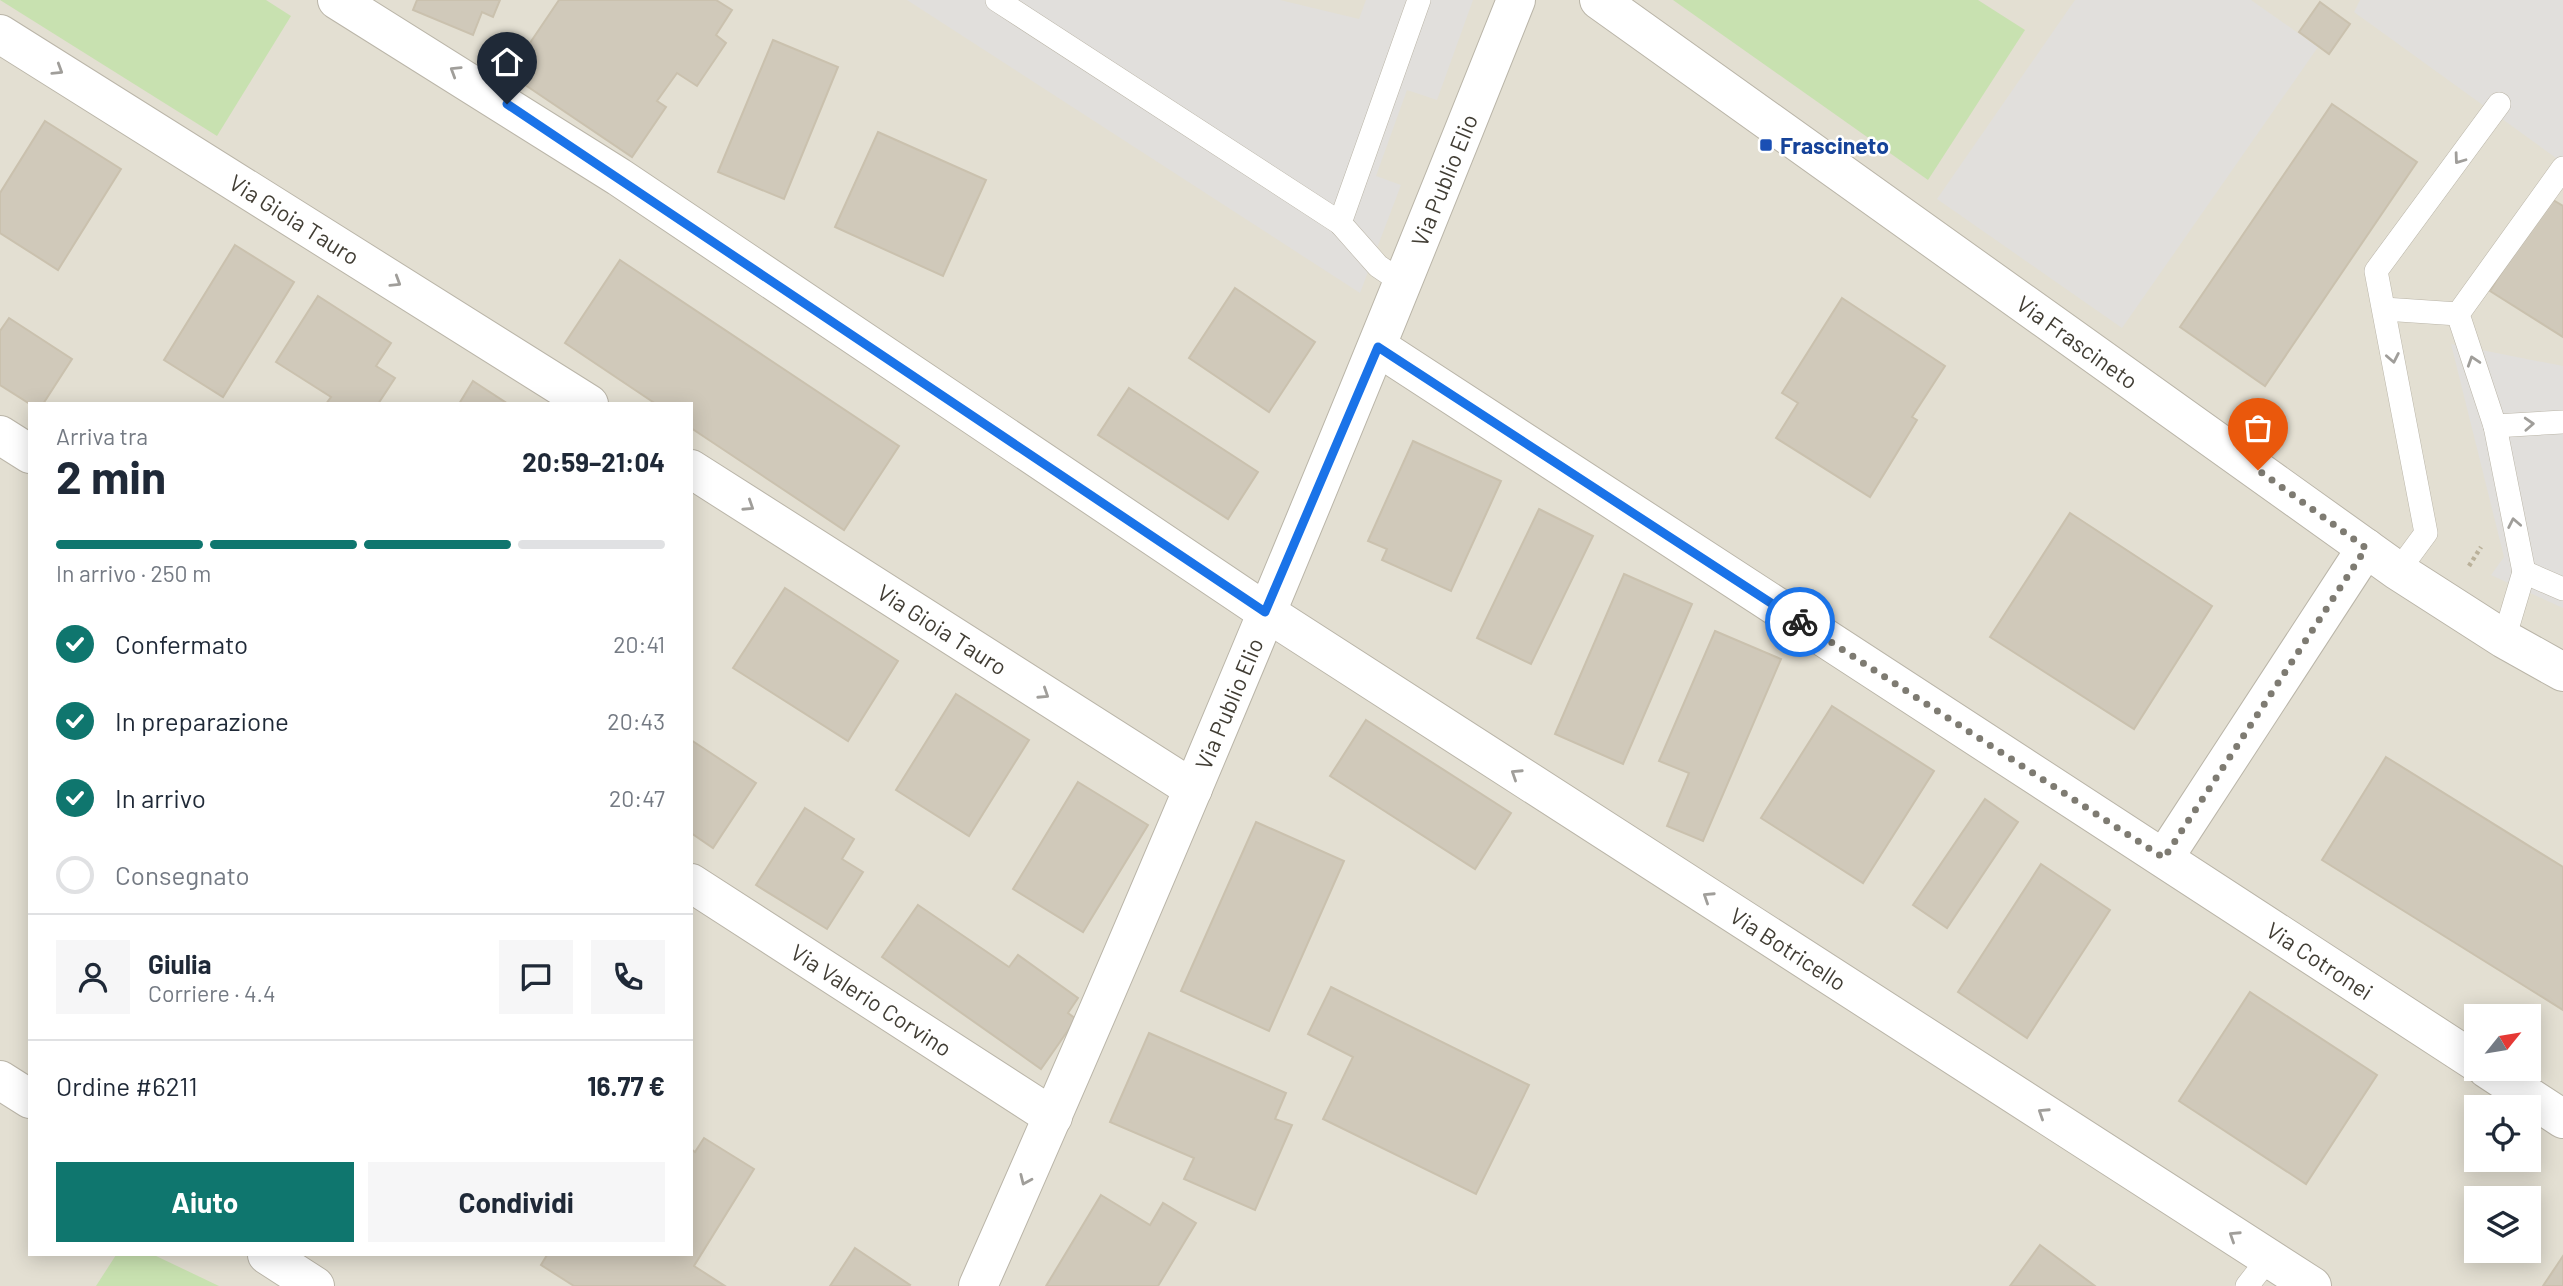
<!DOCTYPE html>
<html lang="it">
<head>
<meta charset="utf-8">
<style>
  body { margin:0; font-family:Barlow,sans-serif; background:#f6f6f7; color:#1f2937; height:100vh; display:flex; flex-direction:column; font-size:26px; white-space:nowrap }
  * { box-sizing:border-box; margin:0 }
  p { font-size:23px; color:#747a83 }
  .icon { flex:none; width:38px; height:38px; fill:none; stroke:currentColor; stroke-width:2; stroke-linecap:round; stroke-linejoin:round }
  .map { position:relative; flex:1; overflow:hidden }
  .drawer { position:absolute; left:28px; top:402px; width:665px; height:854px; display:flex; flex-direction:column; background:#fff; border-radius:0px; box-shadow:0 4px 18px #0003 }
  .drawer>* { flex:none }
  .needle { width:46px; rotate:60deg }
  .tools { position:absolute; left:2464px; top:1004px; display:grid; gap:14px }
  .tools a { display:grid; place-items:center; width:77px; height:77px; border-radius:0px; background:#fff; box-shadow:0 4px 18px #0003; font-size:35px }
  .pin { position:absolute; display:grid; place-items:center; width:60px; height:60px; color:#fff; margin:-72px -30px; border-radius:50% 50% 50% 0; rotate:-45deg; box-shadow:0 0 7px #0007 }
  .pin .icon { rotate:45deg }
  .courier { position:absolute; display:grid; place-items:center; width:70px; height:70px; margin:-35px; border:5px solid #1a73e8; border-radius:50%; background:#fff; color:#222; box-shadow:0 2px 9px #0007 }
  .summary em { font-style:normal; font-weight:700 }
  .summary div { display:flex; flex-direction:column-reverse }
  .summary { display:flex; align-items:center; justify-content:space-between; height:119px; padding:0 28px }
  h1 { font-size:46px; font-weight:700; line-height:52px }
  .bar { display:grid; grid-template-columns:repeat(4,1fr); gap:10px 7px; align-content:center; height:84px; padding:0 28px }
  .bar i { height:9px; border-radius:5px; background:#e0e1e3 }
  .bar .on { background:#0f766e }
  .bar p { grid-column:span 4 }
  .line { display:flex; align-items:center; gap:18px; padding:0 28px; border-top:2px solid #e0e1e3 }
  .line div { flex:1 }
  .round { display:grid; place-items:center; flex:none; width:74px; height:74px; border-radius:0px; background:#f6f6f7 }
  ol { padding:0 28px; list-style:none }
  li { display:flex; align-items:center; gap:21px; height:77px }
  li p { margin-inline-start:auto }
  li .icon { padding:7px; border-radius:50%; background:#0f766e; color:#fff; stroke-width:4 }
  li:last-child { color:#747a83 }
  li i { width:38px; height:38px; border:4px solid #e0e1e3; border-radius:50% }
  .cta { display:flex; gap:14px; margin-top:auto; padding:14px 28px }
  .cta a { flex:1; height:80px; border-radius:0px; background:#0f766e; color:#fff; font-size:28px; font-weight:700; line-height:80px; text-align:center }
  .cta a+a { background:#f6f6f7; color:#1f2937 }
  .map>svg:first-child { display:block }
</style>
</head>
<body>
<div class="map">
<svg width="2563" height="1286" viewBox="0 0 2563 1286">
  <rect width="100%" height="100%" fill="#f0ede4"/>
  <path fill="#e3dfd2" fill-rule="evenodd" d="M0 0H2563V1286H0ZM30 404H691V1255H30ZM2476 1017H2529V1069H2476ZM2476 1108H2529V1160H2476ZM2476 1199H2529V1251H2476Z"/>
  <g fill="#c8e1b0">
    <path d="M0 0H266L291 16 217 136Z"/>
    <path d="M1673 0H1978L2025 30 1928 180Z"/>
    <path d="M116 1255H154L219 1286H96Z"/>
  </g>
  <g fill="#e1dfdc">
    <path d="M907 0H1280L1359 19 1366 0H1473L1437 100 1407 90 1376 176 1401 185 1360 293Z"/>
    <path d="M2075 0H2251L2318 47 2122 328 1937 199Z"/>
    <path d="M2360 0H2563V163L2354 12Z"/>
    <path d="M2451 344 2563 366V608L2491 575 2504 557Z"/>
  </g>
  <g fill="#d0c9ba" stroke="#cac1ae" stroke-width="2">
    <path d="M417 0H500L493 17 482 12 473 35 413 10Z"/>
    <path d="M559 0H716L732 10 716 35 726 43 697 86 677 73 657 101 666 107 632 157 509 74Z"/>
    <path d="M2320 2 2350 24 2329 54 2299 32Z"/>
    <path d="M773 40 838 67 784 199 718 172Z"/>
    <path d="M2332 104 2417 162 2265 386 2180 327Z"/>
    <path d="M45 121 121 169 58 270 0 233V193Z"/>
    <path d="M878 132 986 180 943 276 835 227Z"/>
    <path d="M2548 197 2563 206V337L2490 291Z"/>
    <path d="M235 245 294 282 223 397 164 360Z"/>
    <path d="M620 260 899 446 844 530 691 428V404H656L565 343Z"/>
    <path d="M1235 288 1315 342 1269 412 1189 358Z"/>
    <path d="M318 296 391 343 376 366 395 378 378 404H326L331 397 276 362Z"/>
    <path d="M1842 298 1945 366 1912 417 1917 420 1870 497 1776 438 1798 403 1782 393Z"/>
    <path d="M9 318 72 359 43 404H30L0 385V331Z"/>
    <path d="M473 381 508 404H459Z"/>
    <path d="M1129 388 1258 472 1228 519 1098 435Z"/>
    <path d="M1413 441 1501 481 1451 591 1382 560 1387 549 1368 541Z"/>
    <path d="M1539 509 1593 536 1531 664 1477 638Z"/>
    <path d="M2070 513 2212 606 2134 729 1990 637Z"/>
    <path d="M1624 574 1692 604 1623 764 1555 734Z"/>
    <path d="M785 588 898 661 848 741 733 668Z"/>
    <path d="M1715 631 1781 659 1703 841 1667 826 1689 773 1659 761Z"/>
    <path d="M956 694 1029 740 969 836 896 790Z"/>
    <path d="M1832 706 1934 771 1863 883 1761 818Z"/>
    <path d="M1366 720 1511 813 1475 869 1330 776Z"/>
    <path d="M691 740 756 783 713 848 691 833Z"/>
    <path d="M2386 757 2563 867V1010L2322 860Z"/>
    <path d="M1078 782 1148 825 1083 932 1013 889Z"/>
    <path d="M1985 799 2018 822 1947 928 1913 905Z"/>
    <path d="M805 808 854 839 842 859 863 872 827 929 756 885Z"/>
    <path d="M1256 822 1344 861 1269 1031 1181 991Z"/>
    <path d="M2041 864 2110 910 2027 1038 1958 992Z"/>
    <path d="M918 905 1009 967 1018 955 1078 998 1068 1013 1076 1019 1041 1069 882 957Z"/>
    <path d="M1331 987 1529 1085 1476 1194 1323 1119 1353 1057 1308 1034Z"/>
    <path d="M2250 992 2377 1075 2306 1184 2179 1101Z"/>
    <path d="M1149 1033 1286 1093 1275 1119 1292 1125 1255 1210 1184 1179 1194 1158 1110 1122Z"/>
    <path d="M704 1138 754 1169 694 1266 725 1286H574L541 1265 547 1255H691V1149L695 1152Z"/>
    <path d="M1101 1195 1150 1225 1163 1203 1196 1223 1158 1286H1046Z"/>
    <path d="M2040 1245 2095 1286H2010Z"/>
    <path d="M855 1248 910 1285 909 1286H830Z"/>
    <path d="M2563 1256V1286H2543Z"/>
  </g>
  <g fill="none" stroke-linecap="round" stroke-linejoin="round">
    <g stroke="#bab5a8" stroke-width="24">
      <g id="service">
        <path d="M997 0 1340 223 1378 266 1403 283"/>
        <path d="M2563 168 2458 314 2495 426 2524 572 2563 589"/>
        <path d="M1340 223 1419 0"/>
        <path d="M2384 309 2458 314"/>
        <path d="M2495 426 2563 422"/>
        <path d="M2398 571 2426 533 2376 271 2499 104"/>
        <path d="M2504 639 2524 572"/>
        <path d="M2247 1286 2269 1258"/>
      </g>
    </g>
    <g stroke="#bab5a8" stroke-width="40">
      <g id="minor">
        <path id="s1" d="M337 0 619 177 1266 612 2312 1286"/>
        <path id="s2" d="M1599 0 2398 571 2504 639 2563 672"/>
        <path id="s3" d="M0 34 589 404"/>
        <path id="s4" d="M1378 347 2476 1062"/>
        <path d="M0 435 30 454"/>
        <path id="s5" d="M691 469 1193 789"/>
        <path d="M2164 858 2366 548"/>
        <path id="s6" d="M691 883 1053 1117"/>
        <path d="M2487 1069 2563 1119"/>
        <path d="M0 1080 30 1099"/>
        <path d="M267 1255 315 1286"/>
        <path id="s7" d="M978 1286C1166 861 1344 432 1516 0"/>
      </g>
    </g>
    <path stroke="#bab19a" stroke-width="4.5" stroke-dasharray="3.5 3.5" stroke-linecap="butt" d="M2469 566 2481 547"/>
    <use href="#service" stroke="#fff" stroke-width="23"/>
    <use href="#minor" stroke="#fff" stroke-width="38"/>
  </g>
  <defs><path id="oneway-chevron" d="M-2-3.5L2.5 0L-2 3.5" fill="none" stroke-width="1.6" stroke-linecap="round" stroke-linejoin="round" transform="scale(1.75)"/></defs>
  <g stroke="#a09e9a">
    <use href="#oneway-chevron" transform="translate(58 70) rotate(32)"/>
    <use href="#oneway-chevron" transform="translate(455 71) rotate(-148)"/>
    <use href="#oneway-chevron" transform="translate(2459 159) rotate(126)"/>
    <use href="#oneway-chevron" transform="translate(396 282) rotate(32)"/>
    <use href="#oneway-chevron" transform="translate(2393 358) rotate(79)"/>
    <use href="#oneway-chevron" transform="translate(2473 361) rotate(-108)"/>
    <use href="#oneway-chevron" transform="translate(2529 424) rotate(-3)"/>
    <use href="#oneway-chevron" transform="translate(749 506) rotate(33)"/>
    <use href="#oneway-chevron" transform="translate(2514 523) rotate(-101)"/>
    <use href="#oneway-chevron" transform="translate(1044 694) rotate(33)"/>
    <use href="#oneway-chevron" transform="translate(1516 774) rotate(-147)"/>
    <use href="#oneway-chevron" transform="translate(1708 897) rotate(-147)"/>
    <use href="#oneway-chevron" transform="translate(2043 1113) rotate(-147)"/>
    <use href="#oneway-chevron" transform="translate(1025 1180) rotate(114)"/>
    <use href="#oneway-chevron" transform="translate(2234 1236) rotate(-147)"/>
  </g>
  <g fill="none" stroke-linecap="round" stroke-linejoin="round">
    <path stroke="#7e7b72" stroke-width="7" stroke-dasharray="0 12.6" d="M1800 622 2164 858 2366 548 2258 470"/>
    <path stroke="#1a73e8" stroke-width="9" d="M507 104 1265 612 1378 347 1800 622"/>
  </g>
  <rect fill="#1a4fb4" stroke="#fff" stroke-width="2.5" x="1759" y="138" width="14" height="14" rx="3.5"/>
  <g text-anchor="middle" dominant-baseline="central" stroke-width="5" stroke-linejoin="round" paint-order="stroke">
    <g font-size="23" font-weight="bold" fill="#164399" stroke="#fff" text-anchor="start">
      <text x="1780" y="145">Frascineto</text>
    </g>
    <g font-size="23" fill="#413d34" stroke="#fff">
      <text stroke="none"><textPath href="#s7" startOffset="1200">Via Publio Elio</textPath></text>
      <text stroke="none"><textPath href="#s3" startOffset="348">Via Gioia Tauro</textPath></text>
      <text stroke="none"><textPath href="#s2" startOffset="588">Via Frascineto</textPath></text>
      <text stroke="none"><textPath href="#s5" startOffset="298">Via Gioia Tauro</textPath></text>
      <text stroke="none"><textPath href="#s7" startOffset="634">Via Publio Elio</textPath></text>
      <text stroke="none"><textPath href="#s1" startOffset="1734">Via Botricello</textPath></text>
      <text stroke="none"><textPath href="#s4" startOffset="1124">Via Cotronei</textPath></text>
      <text stroke="none"><textPath href="#s6" startOffset="215">Via Valerio Corvino</textPath></text>
    </g>
  </g>
</svg>
<div class="tools">
<a><svg class="needle" viewBox="-14 -14 28 28"><path d="M0-13l5 13h-10z" fill="#e53935"/><path d="M0 13l5-13h-10z" fill="#747a83"/></svg></a>
<a><svg class="icon" aria-label="locate" viewBox="0 0 24 24"><circle cx="12" cy="12" r="6"/><path d="M12 2v4M12 18v4M2 12h4M18 12h4"/></svg></a>
<a><svg class="icon" aria-label="layers" viewBox="0 0 24 24"><path d="M12 4l9 5-9 5-9-5zM3 14l9 5 9-5"/></svg></a>
</div>
<div class="pin" style="left:2258px;top:470px;background:#ea580c"><svg class="icon" aria-label="bag" viewBox="0 0 24 24"><path d="M5 8h14l-1 12H6zM9 8a3 3 0 0 1 6 0"/></svg></div>
<div class="pin" style="left:507px;top:104px;background:#1f2937"><svg class="icon" aria-label="home" viewBox="0 0 24 24"><path d="M3 11l9-7 9 7M6 9v11h12V9"/></svg></div>
<div class="courier" style="left:1800px;top:622px"><svg class="icon" aria-label="bike" viewBox="0 0 24 24"><circle cx="6" cy="16" r="4"/><circle cx="18" cy="16" r="4"/><path d="M6 16l4-8h5l3 8M10 8l3 8H6M13 5h3"/></svg></div>
<section class="drawer">
<div class="summary"><div><h1>2 min</h1><p>Arriva tra</p></div><em>20:59–21:04</em></div>
<div class="bar"><i class="on"></i><i class="on"></i><i class="on"></i><i></i><p>In arrivo · 250 m</p></div>
<ol>
<li><svg class="icon" aria-label="check" viewBox="0 0 24 24"><path d="M5 12l5 5 9-10"/></svg>Confermato<p>20:41</p></li>
<li><svg class="icon" aria-label="check" viewBox="0 0 24 24"><path d="M5 12l5 5 9-10"/></svg>In preparazione<p>20:43</p></li>
<li><svg class="icon" aria-label="check" viewBox="0 0 24 24"><path d="M5 12l5 5 9-10"/></svg>In arrivo<p>20:47</p></li>
<li><i></i>Consegnato</li>
</ol>
<div class="line" style="height:126px"><a class="round"><svg class="icon" aria-label="person" viewBox="0 0 24 24"><circle cx="12" cy="8" r="4"/><path d="M4 21q1-7 8-7t8 7"/></svg></a><div><b>Giulia</b><p>Corriere · 4.4</p></div><a class="round"><svg class="icon" aria-label="chat" viewBox="0 0 24 24"><path d="M4 5h16v11H9l-5 4z"/></svg></a><a class="round"><svg class="icon" aria-label="phone" viewBox="0 0 24 24"><path d="M5 4h4l2 5-3 2q2 4 5 5l2-3 5 2v4C11 20 4 13 5 4z"/></svg></a></div>
<div class="line" style="height:91px"><div>Ordine #6211</div><b>16.77 €</b></div>
<div class="cta"><a>Aiuto</a><a>Condividi</a></div>
</section>
</div>
</body>
</html>
